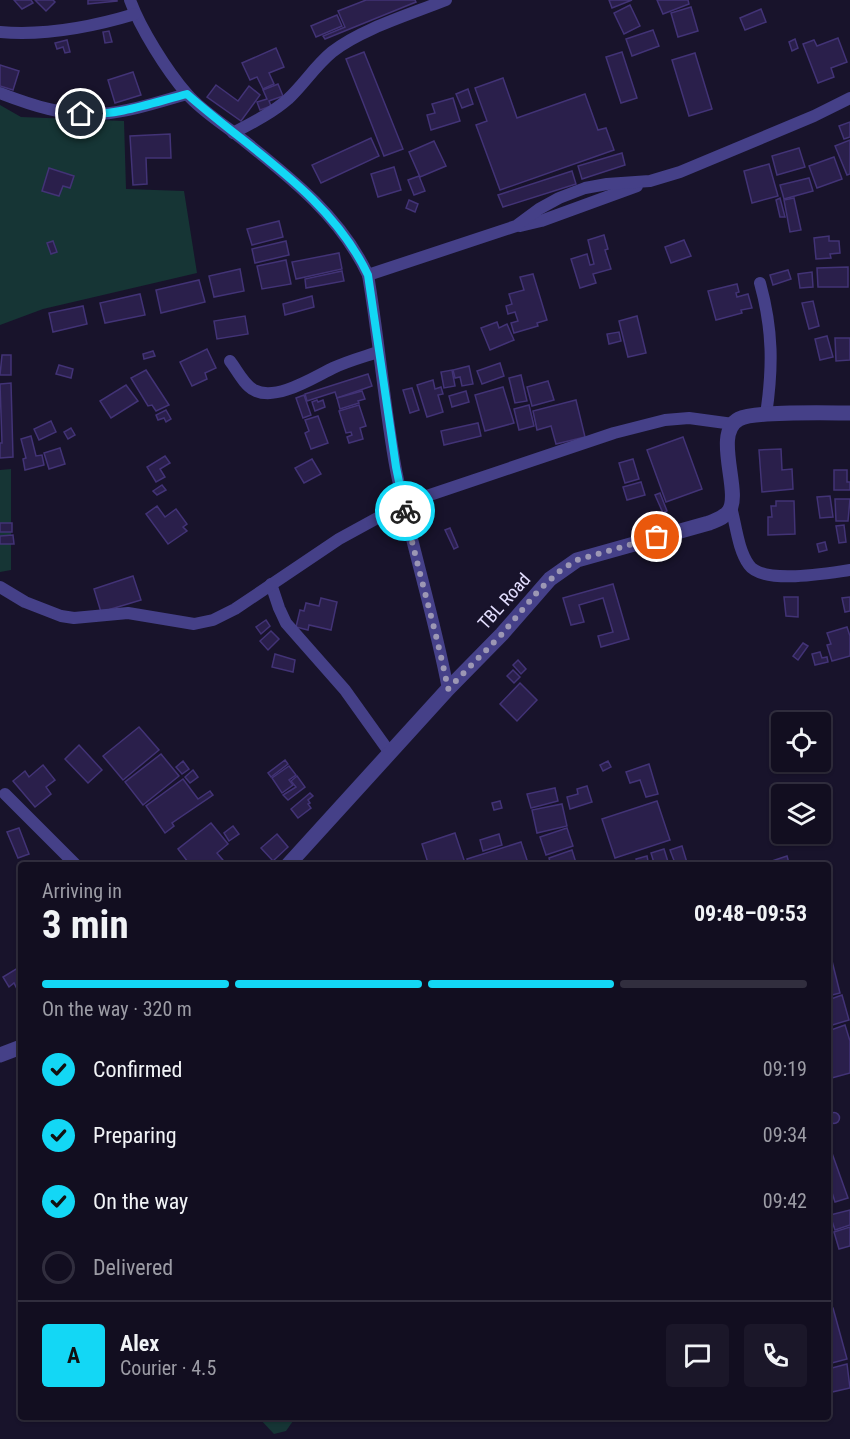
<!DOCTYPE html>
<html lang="en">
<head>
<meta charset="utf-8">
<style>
  body { margin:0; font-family:"Roboto Condensed",sans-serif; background:#1b1729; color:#f1f3f6; height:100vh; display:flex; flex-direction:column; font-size:22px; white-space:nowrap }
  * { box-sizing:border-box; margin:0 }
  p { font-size:20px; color:#9c9ca5 }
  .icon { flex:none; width:33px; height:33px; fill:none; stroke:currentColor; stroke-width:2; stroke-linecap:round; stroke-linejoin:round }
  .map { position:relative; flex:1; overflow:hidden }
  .panel { position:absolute; left:18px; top:862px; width:813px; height:558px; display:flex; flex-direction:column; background:#120e20; border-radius:6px; box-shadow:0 2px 4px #0004,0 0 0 2px #312e3e }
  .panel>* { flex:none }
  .fabs { position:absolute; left:771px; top:712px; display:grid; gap:12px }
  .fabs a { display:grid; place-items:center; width:60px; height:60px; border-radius:6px; background:#120e20; box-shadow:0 2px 4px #0004,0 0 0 2px #312e3e; font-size:30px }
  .pin { position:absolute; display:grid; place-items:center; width:51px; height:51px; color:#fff; margin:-26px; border:3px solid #fff; border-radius:50%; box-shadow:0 2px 6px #0007 }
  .courier { position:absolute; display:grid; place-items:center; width:60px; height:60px; margin:-30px; border:4px solid #13d7f5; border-radius:50%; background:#fff; color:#222; box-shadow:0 2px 8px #0007 }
  .head em { font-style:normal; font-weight:700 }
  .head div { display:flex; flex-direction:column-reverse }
  .head { display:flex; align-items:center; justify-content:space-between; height:102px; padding:0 24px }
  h1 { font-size:39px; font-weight:700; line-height:45px }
  .bar { display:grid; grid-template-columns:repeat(4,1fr); gap:9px 6px; align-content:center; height:72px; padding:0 24px }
  .bar i { height:8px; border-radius:4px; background:#312e3e }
  .bar .current { background:#13d7f5 }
  .bar p { grid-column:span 4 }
  .line { display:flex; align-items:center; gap:15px; padding:0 24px; border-top:2px solid #312e3e }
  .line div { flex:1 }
  .round { display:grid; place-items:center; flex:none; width:63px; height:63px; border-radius:6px; background:#1b1729 }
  ol { padding:0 24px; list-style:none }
  li { display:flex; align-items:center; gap:18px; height:66px }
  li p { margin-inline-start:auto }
  li .icon { padding:6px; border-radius:50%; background:#13d7f5; color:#111; stroke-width:4 }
  li:last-child { color:#9c9ca5 }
  li i { width:33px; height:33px; border:3px solid #312e3e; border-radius:50% }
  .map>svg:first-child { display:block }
</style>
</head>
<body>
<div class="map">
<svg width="850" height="1439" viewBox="0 0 850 1439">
  <rect width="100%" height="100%" fill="#18132b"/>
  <g fill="#163535">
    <path d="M0 105 21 117 124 121 126 189 184 191 197 273 43 309 0 325Z"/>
    <path d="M11 469V570L0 572V470Z"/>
    <path d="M259 1418H291L293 1421 286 1431 274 1434Z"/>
  </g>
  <g fill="#2a1f4b" stroke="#423376" stroke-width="1.5">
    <path d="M14 0H31L33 3 22 9Z"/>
    <path d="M35 0H53L55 2 46 11Z"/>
    <path d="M88 0H117V1L88 4Z"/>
    <path d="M366 0H415L416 2 325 39 323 36 345 27 338 11Z"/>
    <path d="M609 0H632L612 8Z"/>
    <path d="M657 0H688L689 4 663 14Z"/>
    <path d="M630 5 640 26 624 34 614 13Z"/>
    <path d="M691 7 698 31 678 37 671 13Z"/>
    <path d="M761 9 766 22 745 30 740 18Z"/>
    <path d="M337 15 342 26 316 37 311 26Z"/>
    <path d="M653 30 659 46 632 56 626 39Z"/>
    <path d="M109 31 112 42 105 43 103 32Z"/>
    <path d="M838 38 847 62 831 68 834 77 818 83 803 44 814 40 817 46Z"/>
    <path d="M795 39 798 48 792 51 789 42Z"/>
    <path d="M67 40 70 52 65 53 63 47 57 49 55 43Z"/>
    <path d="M276 48 284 67 269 73 274 84 263 89 257 77 250 80 242 63Z"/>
    <path d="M364 52 403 149 384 156 346 59Z"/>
    <path d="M622 52 637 98 621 103 606 57Z"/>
    <path d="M695 53 712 109 689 116 672 60Z"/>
    <path d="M0 65 19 71 13 90 0 86Z"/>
    <path d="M133 72 141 95 115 103 108 80Z"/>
    <path d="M503 78 517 118 585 94 598 130 606 128 614 150 500 190 476 125 487 121 475 88Z"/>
    <path d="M278 84 283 96 269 101 271 106 260 110 257 102 267 99 263 90Z"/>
    <path d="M216 85 238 101 249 86 260 95 241 121 207 97Z"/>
    <path d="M468 89 473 104 462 108 456 94Z"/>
    <path d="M453 98 460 121 431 130 427 115 435 113 432 104Z"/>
    <path d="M850 122V137L844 139 839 126Z"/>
    <path d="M170 134 171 158H146L147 184 133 185 130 136Z"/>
    <path d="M371 138 379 156 321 183 312 165Z"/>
    <path d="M850 140V174L847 175 835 146Z"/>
    <path d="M434 141 446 166 420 177 409 152Z"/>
    <path d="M799 148 805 167 777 175 772 156Z"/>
    <path d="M622 153 625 165 582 179 578 166Z"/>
    <path d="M834 157 842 179 817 188 809 166Z"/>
    <path d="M769 164 778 196 752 203 744 171Z"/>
    <path d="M394 167 401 190 378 197 371 174Z"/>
    <path d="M49 168 74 176 70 188 63 186 59 196 42 191Z"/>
    <path d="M572 171 576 184 503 207 498 195Z"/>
    <path d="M419 176 425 191 414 195 408 180Z"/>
    <path d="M809 178 813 191 784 199 780 185Z"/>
    <path d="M780 198 785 217H780L776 200Z"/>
    <path d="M794 198 801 230 790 232 784 200Z"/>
    <path d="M409 200 418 204 415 212 406 208Z"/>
    <path d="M279 221 283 237 252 245 247 229Z"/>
    <path d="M604 235 608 249 605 250 611 269 593 274 596 283 580 288 571 259 587 254 590 265 594 264 588 240Z"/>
    <path d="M829 236V241H839L840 253 830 254 831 258 816 259 814 238Z"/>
    <path d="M684 240 691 256 671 263 665 247Z"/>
    <path d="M53 241 57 252 51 254 47 243Z"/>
    <path d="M286 241 289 255 255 263 252 249Z"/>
    <path d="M339 253 342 269 296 279 292 262Z"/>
    <path d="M286 260 291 284 262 289 257 266Z"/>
    <path d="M848 267V287H818L817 268Z"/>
    <path d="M240 269 244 291 214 297 209 276Z"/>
    <path d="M788 270 791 279 773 285 770 275Z"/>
    <path d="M342 271 344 281 306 288 305 279Z"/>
    <path d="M812 272 813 287 800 288 798 274Z"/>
    <path d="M533 274 547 320 537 323 538 326 514 333 511 323 518 321 515 312 508 314 506 306 512 304 509 294 524 290 520 277Z"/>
    <path d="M199 280 205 302 161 313 156 290Z"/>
    <path d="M737 284 739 292 736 293 737 297 748 294 752 308 741 310 742 313 716 320 708 291Z"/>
    <path d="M140 294 145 315 105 323 100 303Z"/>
    <path d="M312 296 314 307 285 315 283 304Z"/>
    <path d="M813 301 819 326 809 329 802 303Z"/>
    <path d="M83 306 87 324 53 332 49 313Z"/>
    <path d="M245 316 248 334 217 339 214 321Z"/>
    <path d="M637 316 646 353 628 357 619 321Z"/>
    <path d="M497 322 499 328 507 324 514 340 490 350 481 328Z"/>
    <path d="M619 332 621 341 609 344 607 334Z"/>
    <path d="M827 336 833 357 820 360 815 339Z"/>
    <path d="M835 338H850V360L836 361Z"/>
    <path d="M207 349 216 368 205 373 207 379 192 386 180 362Z"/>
    <path d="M153 351 155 356 144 359 143 354Z"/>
    <path d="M2 355H11V375H0Z"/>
    <path d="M500 363 504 376 482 384 477 371Z"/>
    <path d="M59 365 73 369 71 378 56 374Z"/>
    <path d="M469 366 473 384 462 386 460 377 455 378 453 370Z"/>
    <path d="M146 370 169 405 156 411 152 405 148 406 131 378Z"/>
    <path d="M452 370 455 386 444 388 441 372Z"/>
    <path d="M368 374 372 386 337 398 335 392 307 401 305 394Z"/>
    <path d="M521 375 527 401 515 403 509 378Z"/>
    <path d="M433 380 435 389 441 387 443 394 438 395 443 412 427 417 417 385Z"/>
    <path d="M548 381 554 400 532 406 527 387Z"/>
    <path d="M11 383 13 457 0 458V443H2L0 384Z"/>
    <path d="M126 385 138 401 111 418 100 401Z"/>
    <path d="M503 387 514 423 485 431 475 395Z"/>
    <path d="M412 388 419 410 410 413 403 390Z"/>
    <path d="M362 391 365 399 358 401 359 403 340 409 337 398Z"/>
    <path d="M466 391 469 402 452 407 449 396Z"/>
    <path d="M304 395 311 415 303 418 296 398Z"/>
    <path d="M317 400 318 402 323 400 325 407 315 411 312 402Z"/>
    <path d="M576 400 585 437 556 444 551 426 537 430 533 411Z"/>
    <path d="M359 405 366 426 360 428 363 439 349 443 347 437 352 435 351 432 346 433 339 411Z"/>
    <path d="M529 405 534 426 519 430 514 409Z"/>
    <path d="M166 410 171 419 166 422 164 418 158 420 156 415Z"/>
    <path d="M318 416 328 443 311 449 305 433 309 431 305 420Z"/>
    <path d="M51 421 56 432 39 440 34 429Z"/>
    <path d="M478 423 481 436 444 445 441 431Z"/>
    <path d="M71 428 75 435 68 439 64 432Z"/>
    <path d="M31 436 36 456 42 455 44 465 25 470 23 459 26 458 21 439Z"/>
    <path d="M683 437 702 489 666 502 647 450Z"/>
    <path d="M60 448 65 464 49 469 44 453Z"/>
    <path d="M781 449 782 470 792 469 793 489 762 492 759 450Z"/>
    <path d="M165 456 170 463 160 469 165 477 156 482 147 467Z"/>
    <path d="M312 459 321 474 304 483 295 468Z"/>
    <path d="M633 459 639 479 625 483 619 463Z"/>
    <path d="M834 470H847V482H850V490H834Z"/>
    <path d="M641 482 645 495 627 500 623 487Z"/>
    <path d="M162 485 166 490 157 495 153 491Z"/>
    <path d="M660 493 667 511 663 513 655 495Z"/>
    <path d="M830 496 833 517 820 518 817 497Z"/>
    <path d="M835 499H850L848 521H836Z"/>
    <path d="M776 501H794L795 534 768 535V517H772L771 506H776Z"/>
    <path d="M157 506 165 517 176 509 187 524 183 527 187 531 168 544 146 514Z"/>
    <rect x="0" y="523" width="12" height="9"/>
    <path d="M844 525 846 542 839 543 836 526Z"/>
    <path d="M450 528 458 547 454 549 445 530Z"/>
    <path d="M13 535 14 544H0V536Z"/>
    <path d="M825 542 827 550 819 552 817 544Z"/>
    <path d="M133 576 141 600 101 612 94 589Z"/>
    <path d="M613 584 629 639 601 647 598 636 613 632 603 598 579 605 584 622 571 625 563 598Z"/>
    <path d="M784 597H798V617L786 616Z"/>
    <path d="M850 597V611L845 612 842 598Z"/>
    <path d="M321 598 337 602 331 630 309 625 308 630 296 627 300 610 304 611 306 603 319 606Z"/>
    <path d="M266 620 270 626 261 634 256 627Z"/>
    <path d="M847 627 850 636V656L832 661 827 645 831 644 827 633Z"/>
    <path d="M271 631 279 639 268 650 260 641Z"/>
    <path d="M803 643 808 646 798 660 793 656Z"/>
    <path d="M820 652 822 658 827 657 828 662 815 665 812 654Z"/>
    <path d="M275 654 295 660 293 672 272 667Z"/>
    <path d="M518 660 526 669 521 674 513 665Z"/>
    <path d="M513 670 520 677 514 683 507 676Z"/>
    <path d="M520 683 537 700 517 721 500 704Z"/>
    <path d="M139 727 159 750 123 780 103 756Z"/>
    <path d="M79 745 102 770 88 783 65 759Z"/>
    <path d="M161 754 179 776 143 805 125 782Z"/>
    <path d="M285 760 288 764 271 777 268 773Z"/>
    <path d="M183 761 189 769 182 774 176 767Z"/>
    <path d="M608 761 611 767 603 771 600 765Z"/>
    <path d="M649 764 658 794 646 797 640 780 630 783 626 772Z"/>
    <path d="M43 765 55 780 46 787 51 794 35 807 13 781 25 771 29 777Z"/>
    <path d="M289 766 296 775 289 780 293 785 282 793 272 778Z"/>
    <path d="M193 770 198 777 190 783 185 777Z"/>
    <path d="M297 776 305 787 288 800 283 795 296 787 291 781Z"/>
    <path d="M183 779 198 799 210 791 213 795 172 823 174 826 165 833 146 806Z"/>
    <path d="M587 786 592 802 570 809 567 797 578 794 577 789Z"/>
    <path d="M555 788 558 801 531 808 527 794Z"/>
    <path d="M310 793 313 796 308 800 310 803 308 804 311 808 298 818 291 809Z"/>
    <path d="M500 801 502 808 494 810 492 803Z"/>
    <path d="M657 801 670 840 615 858 602 819Z"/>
    <path d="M562 804 567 826 537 833 532 810Z"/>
    <path d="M211 823 228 844 217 853 228 866H191L178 849Z"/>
    <path d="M233 826 239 834 229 841 224 833Z"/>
    <path d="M19 828 29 854 18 858 7 832Z"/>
    <path d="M567 828 573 846 546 855 540 837Z"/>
    <path d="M455 833 466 866H429L422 844Z"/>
    <path d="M277 834 288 847 273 861 261 848Z"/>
    <path d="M499 834 502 845 483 851 480 840Z"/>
    <path d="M521 842 529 866H469L467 859Z"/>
    <path d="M682 846 688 866H655L651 853 664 849 669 865 675 863 670 850Z"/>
    <path d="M572 850 577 866H551L549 858Z"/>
    <path d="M647 856 649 866H638L636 859Z"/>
    <path d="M787 856 789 863 782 866H757Z"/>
    <path d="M828 945 840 993 828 996Z"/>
    <path d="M21 966V987L17 989 14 983 9 987 3 977Z"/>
    <path d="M842 995 849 1020 829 1026 828 1000Z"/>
    <path d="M845 1025 850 1041V1073L828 1079V1031Z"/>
    <circle cx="834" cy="1118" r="5.5"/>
    <path d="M828 1142 848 1198 835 1202 830 1186 828 1187Z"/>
    <path d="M850 1210V1225L835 1230 830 1215Z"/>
    <path d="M850 1227V1246L839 1249 834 1232Z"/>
    <path d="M833 1308 847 1359 828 1364V1342L832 1341 828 1328V1309Z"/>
    <path d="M847 1364 850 1388 832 1392 828 1369Z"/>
  </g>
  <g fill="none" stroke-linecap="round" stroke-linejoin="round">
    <g stroke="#454088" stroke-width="12">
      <path d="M130 0C140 28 167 71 187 94 201 110 220 122 237 135 287 175 340 215 368 275 379 339 384 405 396 470 411 544 434 615 448 689"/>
      <path d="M0 32C46 36 92 27 135 14"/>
      <path d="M0 93C31 105 67 117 100 114 129 112 159 102 187 94"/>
      <path d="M233 133C252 123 272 113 288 99 304 84 315 66 332 52 361 29 411 14 446 0"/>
      <path d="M520 226 541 221 637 186"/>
      <path d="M368 275 516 226 539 209 559 198 585 188 607 184 650 181 680 172 814 116 850 98"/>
      <path d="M760 283C773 330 773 367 766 415"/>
      <path d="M230 361C237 370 244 385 254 390 276 402 314 377 333 368 348 361 363 357 378 352"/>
      <path d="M731 507C736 525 738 550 749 565 763 585 828 573 850 570"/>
      <path d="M271 584 279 608 286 623 345 690 390 753"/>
      <path d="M0 587 25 602 61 616 74 618 128 613 194 624 213 620 235 609 339 539 403 504 614 433 665 420 689 418 733 424"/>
      <path d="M5 794 77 866"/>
    </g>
    <g stroke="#454088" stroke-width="15">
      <path d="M287 866 448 689 502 634 550 579 577 560 709 523C716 520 724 518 729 511 742 492 712 433 739 419 754 411 829 413 850 413"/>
      <path d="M0 1055 21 1047"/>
    </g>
  </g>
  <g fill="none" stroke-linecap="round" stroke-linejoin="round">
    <path stroke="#9c97b4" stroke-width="6" stroke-dasharray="0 10.8" d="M405 511C418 571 436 629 448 689L502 634 539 590 561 570 577 560 657 537"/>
    <path stroke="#13d7f5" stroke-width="8" d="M81 114C117 116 152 103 187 94 251 151 330 195 368 275L396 467 405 511"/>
  </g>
  <g text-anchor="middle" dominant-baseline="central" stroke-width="4.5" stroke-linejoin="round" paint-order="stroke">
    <g font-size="18" fill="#e3defe" stroke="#18132b">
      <text transform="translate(504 601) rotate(-48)">TBL Road</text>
    </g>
  </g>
</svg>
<div class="fabs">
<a><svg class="icon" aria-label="locate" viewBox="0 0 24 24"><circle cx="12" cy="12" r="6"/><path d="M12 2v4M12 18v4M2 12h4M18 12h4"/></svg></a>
<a><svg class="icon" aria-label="layers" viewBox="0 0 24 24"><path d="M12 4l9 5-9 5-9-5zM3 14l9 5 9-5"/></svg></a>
</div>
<div class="pin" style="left:657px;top:537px;background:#ea580c"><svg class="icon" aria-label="bag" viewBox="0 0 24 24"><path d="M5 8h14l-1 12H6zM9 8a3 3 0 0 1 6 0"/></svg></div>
<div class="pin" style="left:81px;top:114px;background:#1f2937"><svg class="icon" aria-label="home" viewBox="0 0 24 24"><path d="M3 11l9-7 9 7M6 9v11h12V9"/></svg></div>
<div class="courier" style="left:405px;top:511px"><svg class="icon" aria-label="bike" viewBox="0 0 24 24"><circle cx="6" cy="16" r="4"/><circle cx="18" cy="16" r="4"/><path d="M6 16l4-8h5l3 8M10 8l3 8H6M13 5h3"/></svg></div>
<section class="panel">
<div class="head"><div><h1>3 min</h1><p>Arriving in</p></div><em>09:48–09:53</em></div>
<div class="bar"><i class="current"></i><i class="current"></i><i class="current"></i><i></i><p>On the way · 320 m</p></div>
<ol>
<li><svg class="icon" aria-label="check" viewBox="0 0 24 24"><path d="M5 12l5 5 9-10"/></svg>Confirmed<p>09:19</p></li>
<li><svg class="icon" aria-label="check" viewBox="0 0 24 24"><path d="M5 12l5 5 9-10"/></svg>Preparing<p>09:34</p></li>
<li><svg class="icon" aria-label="check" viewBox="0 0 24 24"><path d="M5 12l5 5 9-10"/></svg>On the way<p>09:42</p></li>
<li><i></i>Delivered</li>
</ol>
<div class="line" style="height:108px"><b class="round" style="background:#13d7f5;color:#111">A</b><div><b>Alex</b><p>Courier · 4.5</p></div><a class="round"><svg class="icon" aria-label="chat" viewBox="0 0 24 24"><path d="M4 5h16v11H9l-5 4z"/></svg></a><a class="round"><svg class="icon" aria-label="phone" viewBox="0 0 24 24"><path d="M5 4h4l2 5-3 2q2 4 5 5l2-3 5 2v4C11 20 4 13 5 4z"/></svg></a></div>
</section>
</div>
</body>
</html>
